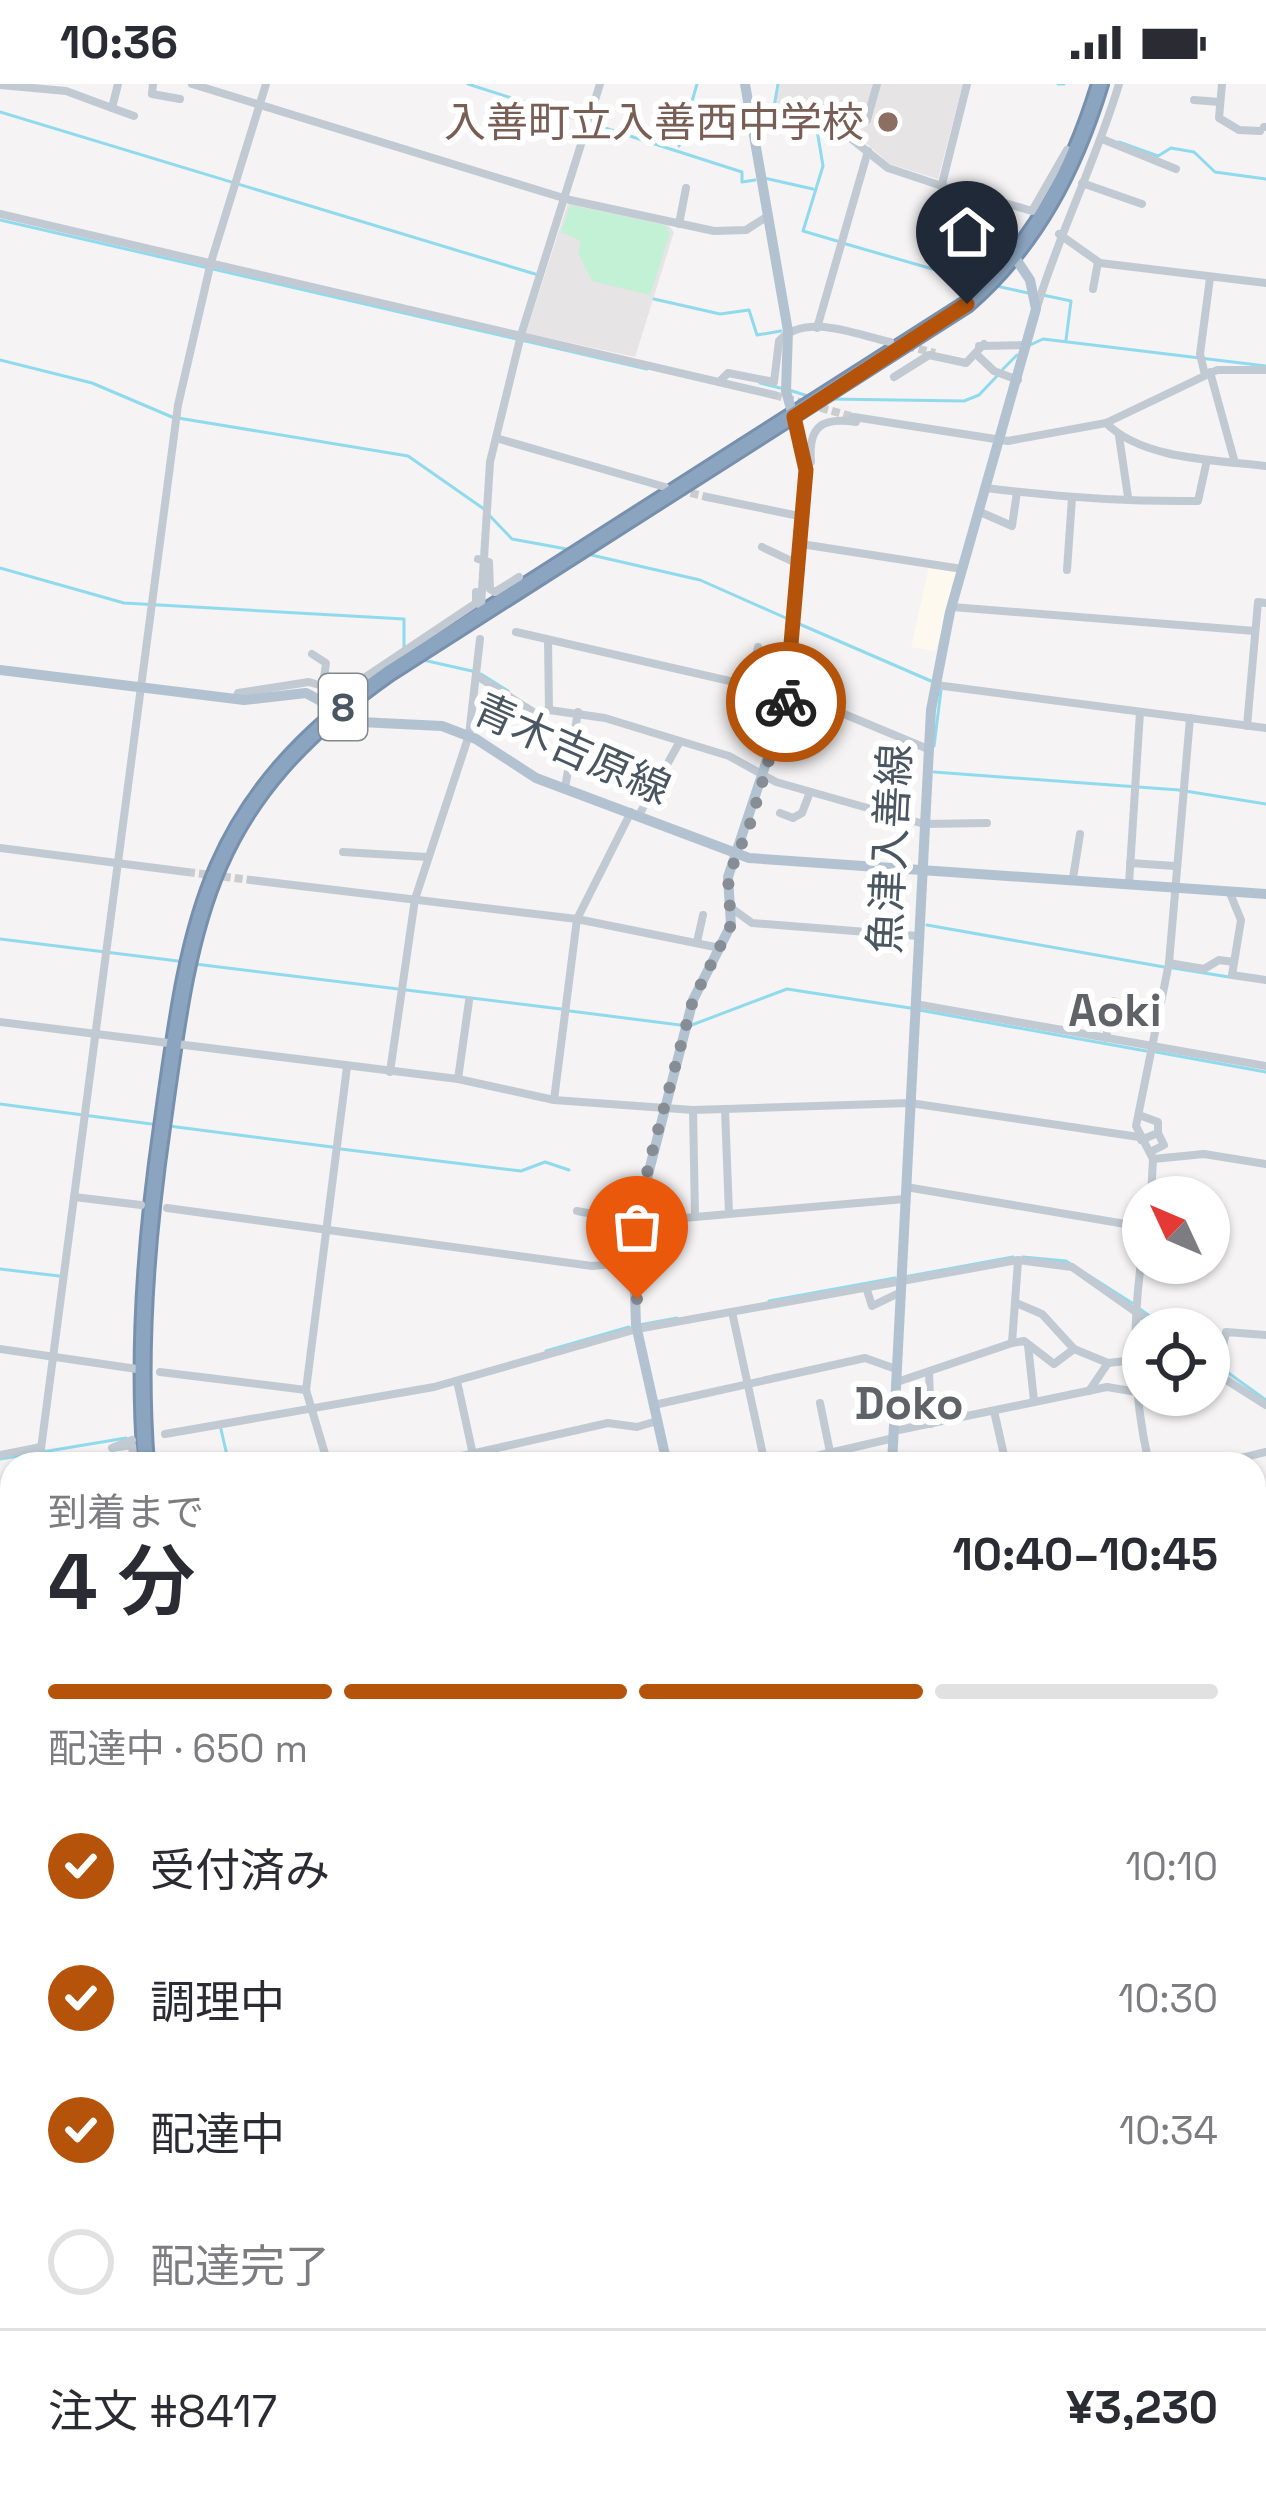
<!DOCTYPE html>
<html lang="ja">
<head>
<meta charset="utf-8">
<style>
  body { margin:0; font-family:"Space Grotesk","Noto Sans JP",sans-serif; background:#f2f2f3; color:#2b2b33; height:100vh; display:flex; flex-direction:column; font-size:45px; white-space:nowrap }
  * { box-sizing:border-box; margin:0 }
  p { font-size:39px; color:#7c7c81 }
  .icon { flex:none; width:66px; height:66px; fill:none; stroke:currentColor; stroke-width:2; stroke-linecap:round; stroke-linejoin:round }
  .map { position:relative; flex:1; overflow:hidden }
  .side { position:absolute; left:0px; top:1368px; width:1266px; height:1056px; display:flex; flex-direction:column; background:#fff; border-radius:36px 36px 0 0; box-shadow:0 3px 9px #0004 }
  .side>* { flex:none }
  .needle { width:78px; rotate:314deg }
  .tools { position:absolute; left:1122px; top:1092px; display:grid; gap:24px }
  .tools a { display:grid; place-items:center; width:108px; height:108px; border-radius:50%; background:#fff; box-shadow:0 3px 9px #0004; font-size:60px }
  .pin { position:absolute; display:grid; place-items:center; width:102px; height:102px; color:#fff; margin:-123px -51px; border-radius:50% 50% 50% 0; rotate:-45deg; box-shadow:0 0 12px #0007 }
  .pin .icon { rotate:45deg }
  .courier { position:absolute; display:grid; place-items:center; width:120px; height:120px; margin:-60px; border:9px solid #b45309; border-radius:50%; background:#fff; color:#222; box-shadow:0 3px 15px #0007 }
  .overview em { font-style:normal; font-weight:600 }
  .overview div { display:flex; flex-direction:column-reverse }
  .overview { display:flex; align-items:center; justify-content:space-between; height:204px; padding:0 48px }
  h1 { font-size:78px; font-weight:600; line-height:90px }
  .bar { display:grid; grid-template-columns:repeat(4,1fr); gap:18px 12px; align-content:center; height:144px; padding:0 48px }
  .bar i { height:15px; border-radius:9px; background:#e1e1e2 }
  .bar .on { background:#b45309 }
  .bar p { grid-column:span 4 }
  .line { display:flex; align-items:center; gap:30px; padding:0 48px; border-top:3px solid #e1e1e2 }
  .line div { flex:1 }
  ol { padding:0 48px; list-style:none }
  li { display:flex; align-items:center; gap:36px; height:132px }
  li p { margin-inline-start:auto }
  li .icon { padding:12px; border-radius:50%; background:#b45309; color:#fff; stroke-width:4 }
  li:last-child { color:#7c7c81 }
  li i { width:66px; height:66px; border:6px solid #e1e1e2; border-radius:50% }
  .status { display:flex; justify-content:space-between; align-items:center; height:84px; padding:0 60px; background:#fff; direction:ltr }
  .status svg { height:33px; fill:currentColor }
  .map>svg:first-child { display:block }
</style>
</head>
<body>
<div class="status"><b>10:36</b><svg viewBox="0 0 49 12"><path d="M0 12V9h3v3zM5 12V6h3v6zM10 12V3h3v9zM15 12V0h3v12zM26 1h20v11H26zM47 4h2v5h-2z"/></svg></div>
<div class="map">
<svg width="1266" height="2424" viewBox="0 0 1266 2424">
  <rect width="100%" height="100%" fill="#f5f3f3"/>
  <path fill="#fdf9ef" d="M929 482 957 486 936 567 911 563Z"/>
  <g fill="#e6e4e5">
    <path d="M778 0H963L938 95 890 80 853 48 773 23Z"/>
    <path d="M568 119 668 141 674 148 635 273 526 249Z"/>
  </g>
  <path fill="#c3f1d5" d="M570 121 665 141 670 149 650 211 592 197 578 169 581 157 561 148Z"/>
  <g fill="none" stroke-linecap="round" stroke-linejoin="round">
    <g stroke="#90daee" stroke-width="3">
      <path d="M468 0 742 88V98L755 96"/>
      <path d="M778 0 774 23 817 37"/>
      <path d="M1058 0H1064"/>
      <path d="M0 28 535 190"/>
      <path d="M817 46 823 82 803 147 837 157"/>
      <path d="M1119 58 1158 72 1171 64 1194 68 1215 88 1266 95"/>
      <path d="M679 62 697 0"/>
      <path d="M764 94 813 105"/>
      <path d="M0 136 647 285"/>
      <path d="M846 160 981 199"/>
      <path d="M996 202 1028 209"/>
      <path d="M1043 211 1071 217 1066 256"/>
      <path d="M654 215 720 230 749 226 757 251 781 247"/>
      <path d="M1030 261 1043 255 1266 282"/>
      <path d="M0 276 92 299 172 333 408 372 484 425"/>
      <path d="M1003 285 1017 271"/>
      <path d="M760 299 780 304"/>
      <path d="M789 306 808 312"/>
      <path d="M830 315 964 317 979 311 997 292"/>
      <path d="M490 432 512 455 572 466"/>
      <path d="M587 470 700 496 788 535"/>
      <path d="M0 484 124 519 404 535V566"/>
      <path d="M797 539 931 597"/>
      <path d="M423 576 472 587"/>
      <path d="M481 590 508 607"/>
      <path d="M934 662 941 606"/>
      <path d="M934 688 1179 706 1266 720"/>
      <path d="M927 841 1164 883"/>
      <path d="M0 855 186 878"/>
      <path d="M195 880 561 925"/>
      <path d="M1173 884 1229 893"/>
      <path d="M919 926 1146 967"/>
      <path d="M570 927 680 941"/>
      <path d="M689 942 787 905 910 924"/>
      <path d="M1156 968 1266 988"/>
      <path d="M0 1020 159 1041"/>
      <path d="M169 1042 332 1063"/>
      <path d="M341 1065 521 1087 545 1078 569 1086"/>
      <path d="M1023 1173 1066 1177 1132 1219"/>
      <path d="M0 1185 59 1192"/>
      <path d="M904 1193 1013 1173"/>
      <path d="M769 1217 895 1194"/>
      <path d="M1140 1225 1167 1245"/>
      <path d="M639 1241 677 1234"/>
      <path d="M546 1267 629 1243"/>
      <path d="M1209 1275 1266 1316"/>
      <path d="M220 1341 229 1380"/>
      <path d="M0 1375 126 1354"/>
      <path d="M1254 1793 1266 1797"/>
      <path d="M0 2120 12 2119"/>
      <path d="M255 2422 354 2412"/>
      <path d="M233 2424 245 2423"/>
    </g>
    <path stroke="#90daee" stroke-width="9" d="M0 1907 12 1905"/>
    <g stroke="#caccce" stroke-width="8" stroke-dasharray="8 4" stroke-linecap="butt">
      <path d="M907 262 935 269"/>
      <path d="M774 311 854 333"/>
      <path d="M679 406 707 413"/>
      <path d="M187 788 251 796"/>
    </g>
    <g stroke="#7690ad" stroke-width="20">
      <g id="highway">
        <path d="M146 1380C137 1267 146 1154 162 1043 191 833 203 720 389 589L967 220C1035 161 1074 85 1100 0"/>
        <path d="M248 2412 249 2424"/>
      </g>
    </g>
    <g stroke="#c1cad2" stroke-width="8">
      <path d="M153 0 152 10 180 15"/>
      <path d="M192 0 570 116 714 147 746 146 765 134"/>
      <path d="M1222 0 1219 34 1239 46 1260 47"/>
      <path d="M0 1 66 7 112 24 118 0"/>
      <path d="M1194 16 1220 18"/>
      <path d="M749 22 844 49 888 84 957 107 1014 172"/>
      <path d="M112 24 134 32"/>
      <path d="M867 36 877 0"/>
      <path d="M1264 43H1266"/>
      <path d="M1102 55 1176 85"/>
      <path d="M1082 99 1142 120"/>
      <path d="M942 100 967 0"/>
      <path d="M967 116 985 113 1032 127 1067 66"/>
      <path d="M0 130 774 311"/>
      <path d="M679 140 686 104"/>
      <path d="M1059 150 1100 179 1266 199"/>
      <path d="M1093 205 1098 178"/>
      <path d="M1037 223C1060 147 1096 77 1119 0"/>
      <path d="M817 244 868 67"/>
      <path d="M979 262 1026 261"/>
      <path d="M976 270 994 287 1018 296"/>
      <path d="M1210 288 1235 379"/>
      <path d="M1205 291 1200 270 1210 194"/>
      <path d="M894 293 929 271 966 279 984 260"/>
      <path d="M719 298 728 289 774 298 779 257C805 228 857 251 890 258"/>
      <path d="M854 333 1008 357 1106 339 1217 286H1266"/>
      <path d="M1106 339C1143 376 1217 376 1266 382"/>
      <path d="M1119 352 1128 413"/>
      <path d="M496 354 665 403"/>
      <path d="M805 382 811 378C808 342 822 333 856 338"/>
      <path d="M986 404C1057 413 1126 418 1198 417L1207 376"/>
      <path d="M707 413 804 433"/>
      <path d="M978 427 1012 442 1017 408"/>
      <path d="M801 460 962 485"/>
      <path d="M762 463 798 480"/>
      <path d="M478 475 489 478 490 505 495 508 519 493"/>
      <path d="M1067 486 1072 414"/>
      <path d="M481 522 490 378 521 251 600 0"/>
      <path d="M952 523 1255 547"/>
      <path d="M516 548 808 615 928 665"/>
      <path d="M548 556 549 626 605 634 729 672 776 698 924 740 987 739"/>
      <path d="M312 570 326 579 323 601"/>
      <path d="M477 592 535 629 549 626"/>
      <path d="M749 601 758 563"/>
      <path d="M936 601 1266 644"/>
      <path d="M236 615 238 609 309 598 343 608 476 519V508"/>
      <path d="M1247 642 1258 518 1266 519"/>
      <path d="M565 704 578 628"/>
      <path d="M780 729 793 734 802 729 810 708"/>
      <path d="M639 731 679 659"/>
      <path d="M0 764 187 788"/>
      <path d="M343 768 428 773"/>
      <path d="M1130 779 1175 782"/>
      <path d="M1073 794 1080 750"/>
      <path d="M251 796 577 835 720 864"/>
      <path d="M1129 800 1140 628"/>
      <path d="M1229 807 1241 836 1232 891 1266 896"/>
      <path d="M734 826 752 839 918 852"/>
      <path d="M697 858 703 831"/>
      <path d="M1169 879 1204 885 1219 876 1234 878"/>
      <path d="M915 920 1266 982"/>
      <path d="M0 938 458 995 554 1016 693 1026 910 1019 1139 1053"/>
      <path d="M1106 954 1113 917"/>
      <path d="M390 988 415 815 469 651 480 555"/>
      <path d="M458 995 469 917"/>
      <path d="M554 1016 577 835 631 728"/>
      <path d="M1139 1031 1158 1038V1049L1141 1056"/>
      <path d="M1150 1068 1164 1061 1158 1049"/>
      <path d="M1153 1075 1204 1070 1266 1080"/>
      <path d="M906 1103 1143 1143"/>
      <path d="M74 1113 141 1121"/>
      <path d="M1151 1113 1153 1075 1136 1042 1169 879 1190 634"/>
      <path d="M167 1124 592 1182 634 1178"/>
      <path d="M577 1127 636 1138 695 1133 693 1026"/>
      <path d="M729 1130 905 1115"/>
      <path d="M695 1133 729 1130 725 1025"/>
      <path d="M1143 1164C1132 1239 1132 1306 1149 1380"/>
      <path d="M1018 1177 1012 1259 1024 1257 1054 1280 1074 1265 1108 1279 1089 1307"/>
      <path d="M866 1203 872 1222 901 1208"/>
      <path d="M1016 1219 1042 1230 1074 1265"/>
      <path d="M732 1228 765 1380"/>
      <path d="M1028 1261 1034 1317"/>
      <path d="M0 1265 137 1285"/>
      <path d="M1220 1277 1226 1248 1266 1251"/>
      <path d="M1108 1279 1135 1276"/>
      <path d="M1209 1285 1266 1321"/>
      <path d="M160 1288 306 1306"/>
      <path d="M929 1288 931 1340"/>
      <path d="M457 1297 475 1380"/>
      <path d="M897 1298 1012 1259"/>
      <path d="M1158 1311H1166"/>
      <path d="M820 1319 830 1368"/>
      <path d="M654 1321 865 1274 896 1285"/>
      <path d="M994 1327 1006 1380"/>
      <path d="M894 1347 1107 1303 1143 1309"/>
      <path d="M165 1350 434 1303 637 1245 1018 1176 1072 1183 1160 1245"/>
      <path d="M132 1356 112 1364 132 1361 134 1380"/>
      <path d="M0 1371 41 1363"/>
      <path d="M39 1380 178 321 211 178 266 0"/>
      <path d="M328 1380 306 1306 347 983"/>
      <path d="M426 1380 608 1339 637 1343 657 1337"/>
      <path d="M782 1380 894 1354"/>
      <path d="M1216 1380 1266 1368"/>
      <path d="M0 1410 12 1412"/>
      <path d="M0 1420 12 1474"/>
      <path d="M0 1450 12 1447"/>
      <path d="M0 1534 12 1532"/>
      <path d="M1254 1540 1266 1537"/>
      <path d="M1254 1629 1266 1681"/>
      <path d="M0 1638 12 1637"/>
      <path d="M1254 1707 1266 1705"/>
      <path d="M1254 1797 1266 1801"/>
      <path d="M0 1825 12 1824"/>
      <path d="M0 1956 12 1954"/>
      <path d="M1254 1956 1266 1949"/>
      <path d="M0 2037 12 2035"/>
      <path d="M1254 2047 1266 2040"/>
      <path d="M1254 2145 1266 2138"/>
      <path d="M0 2202 12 2201"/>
      <path d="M1254 2335 1266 2327"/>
      <path d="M0 2364 12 2363"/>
      <path d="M168 2412 170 2424"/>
      <path d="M404 2412 405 2424"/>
      <path d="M493 2412 495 2424"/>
      <path d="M639 2412 640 2424"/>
      <path d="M874 2412 875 2424"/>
      <path d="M1034 2412 1035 2424"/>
      <path d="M1101 2424 1153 2412"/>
    </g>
    <g stroke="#b3c2d1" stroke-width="10">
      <path d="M0 586 244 616 306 609 360 638 442 642 476 655 536 694 749 774 1266 810"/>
      <path d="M667 1380 636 1241 633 1149 693 916 731 841 728 793 786 619 804 433 805 375 786 307 788 247 745 0"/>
      <path d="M892 1380 931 626 950 528 1036 225 1030 196 1014 172"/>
      <path d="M1254 1458 1266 1455"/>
      <path d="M0 1735 12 1732"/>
      <path d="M1254 2257 1266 2276"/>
      <path d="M1166 2412 1175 2424"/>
    </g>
    <use href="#highway" stroke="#8ba5c1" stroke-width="14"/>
  </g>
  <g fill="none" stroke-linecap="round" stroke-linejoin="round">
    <path stroke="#868d94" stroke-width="12" stroke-dasharray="0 21.6" d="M637 1215 633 1149 650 1076 693 916 731 841 728 793 750 740 786 618"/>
    <path stroke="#b45309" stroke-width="15" d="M786 618 806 386 794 333 967 220"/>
  </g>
  <circle fill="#8d6e63" stroke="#fff" stroke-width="4.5" cx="888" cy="38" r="12"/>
  <g text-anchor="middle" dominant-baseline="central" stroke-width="12" stroke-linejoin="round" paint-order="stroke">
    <rect fill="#fff" stroke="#808990" stroke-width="3" x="319" y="590" width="48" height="66" rx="9"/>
    <g font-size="39" font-weight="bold" fill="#4a5661">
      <text x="343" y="623">8</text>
    </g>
    <g font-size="42" fill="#785e54" stroke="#fff" text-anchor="end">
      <text x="864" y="38">入善町立入善西中学校</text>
    </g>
    <g font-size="42" fill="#4a5661" stroke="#fff">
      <text transform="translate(572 665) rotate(24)">青木吉原線</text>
      <text transform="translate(890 765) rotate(-87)">魚津入善線</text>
    </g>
    <g font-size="45" font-weight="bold" fill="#5f6368" stroke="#fff">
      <text x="1115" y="926">Aoki</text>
      <text x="909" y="1319">Doko</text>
    </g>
  </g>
</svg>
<div class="tools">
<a><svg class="needle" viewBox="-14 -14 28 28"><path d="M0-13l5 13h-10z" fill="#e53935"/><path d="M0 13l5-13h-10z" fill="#7c7c81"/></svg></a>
<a><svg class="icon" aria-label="locate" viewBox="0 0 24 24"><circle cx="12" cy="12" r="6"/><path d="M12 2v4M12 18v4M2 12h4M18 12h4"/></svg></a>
</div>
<div class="pin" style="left:637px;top:1215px;background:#ea580c"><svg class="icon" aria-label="bag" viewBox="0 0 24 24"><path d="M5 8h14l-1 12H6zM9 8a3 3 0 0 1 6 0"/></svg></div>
<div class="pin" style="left:967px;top:220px;background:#1f2937"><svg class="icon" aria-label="home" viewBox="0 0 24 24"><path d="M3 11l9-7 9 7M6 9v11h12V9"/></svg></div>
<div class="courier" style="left:786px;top:618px"><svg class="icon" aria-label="bike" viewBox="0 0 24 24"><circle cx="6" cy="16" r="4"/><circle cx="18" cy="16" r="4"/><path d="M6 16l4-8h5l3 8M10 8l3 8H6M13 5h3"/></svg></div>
<section class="side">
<div class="overview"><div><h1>4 分</h1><p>到着まで</p></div><em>10:40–10:45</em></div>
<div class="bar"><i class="on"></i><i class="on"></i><i class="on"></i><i></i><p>配達中 · 650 m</p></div>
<ol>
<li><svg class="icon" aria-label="check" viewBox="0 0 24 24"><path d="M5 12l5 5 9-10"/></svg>受付済み<p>10:10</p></li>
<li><svg class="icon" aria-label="check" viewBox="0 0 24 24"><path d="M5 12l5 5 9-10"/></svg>調理中<p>10:30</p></li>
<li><svg class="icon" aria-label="check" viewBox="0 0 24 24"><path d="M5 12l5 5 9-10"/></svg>配達中<p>10:34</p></li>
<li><i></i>配達完了</li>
</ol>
<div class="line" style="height:156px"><div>注文 #8417</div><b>¥3,230</b></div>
</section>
</div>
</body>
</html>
